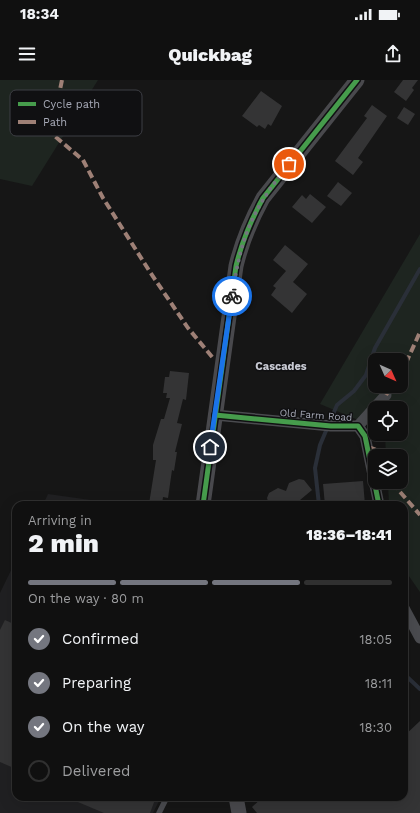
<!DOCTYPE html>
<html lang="en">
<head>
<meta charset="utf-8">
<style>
  body { margin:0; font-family:"Work Sans",sans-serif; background:#1e1e1e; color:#f1f3f6; height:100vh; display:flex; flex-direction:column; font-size:15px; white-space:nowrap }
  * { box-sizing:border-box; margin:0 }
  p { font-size:13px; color:#9c9d9f }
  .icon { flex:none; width:22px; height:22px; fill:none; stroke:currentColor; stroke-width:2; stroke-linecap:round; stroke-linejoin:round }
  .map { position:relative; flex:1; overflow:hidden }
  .side { position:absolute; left:12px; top:421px; width:396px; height:300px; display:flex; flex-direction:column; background:#101010; border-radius:12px; box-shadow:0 4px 16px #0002,0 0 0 1px #303030 }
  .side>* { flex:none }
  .needle { width:26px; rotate:135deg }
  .controls { position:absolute; left:368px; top:273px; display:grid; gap:8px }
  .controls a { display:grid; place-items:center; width:40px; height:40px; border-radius:8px; background:#101010; box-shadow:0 4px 16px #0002,0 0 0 1px #303030; font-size:20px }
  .pin { position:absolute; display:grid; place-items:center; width:34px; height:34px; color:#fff; margin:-17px; border:2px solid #fff; border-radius:50%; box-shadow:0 1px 4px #0007 }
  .courier { position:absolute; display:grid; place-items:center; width:40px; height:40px; margin:-20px; border:3px solid #1a73e8; border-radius:50%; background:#fff; color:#222; box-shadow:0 1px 5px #0007 }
  .headline em { font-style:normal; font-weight:800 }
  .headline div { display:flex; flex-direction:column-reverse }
  .headline { display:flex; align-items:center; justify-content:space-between; height:68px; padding:0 16px }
  h1 { font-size:26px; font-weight:800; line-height:30px }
  .bar { display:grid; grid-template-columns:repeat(4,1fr); gap:6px 4px; align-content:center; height:48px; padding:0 16px }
  .bar i { height:5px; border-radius:3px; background:#303030 }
  .bar .selected { background:#74767f }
  .bar p { grid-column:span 4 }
  ol { padding:0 16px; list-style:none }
  li { display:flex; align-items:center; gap:12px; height:44px }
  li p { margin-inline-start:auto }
  li .icon { padding:4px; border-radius:50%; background:#74767f; color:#fff; stroke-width:4 }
  li:last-child { color:#9c9d9f }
  li i { width:22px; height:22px; border:2px solid #303030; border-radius:50% }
  .status { display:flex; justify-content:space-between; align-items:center; height:28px; padding:0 20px; background:#101010; direction:ltr }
  .status svg { height:11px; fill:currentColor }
  header { display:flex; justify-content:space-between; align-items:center; height:52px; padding:0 16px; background:#101010; font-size:18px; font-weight:800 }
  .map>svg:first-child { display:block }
</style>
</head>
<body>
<div class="status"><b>18:34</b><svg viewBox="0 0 49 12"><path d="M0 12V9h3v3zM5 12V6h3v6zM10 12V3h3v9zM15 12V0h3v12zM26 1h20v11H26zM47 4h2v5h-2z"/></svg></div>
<header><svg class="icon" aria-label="menu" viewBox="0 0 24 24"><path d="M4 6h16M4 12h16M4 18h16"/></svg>Quickbag<svg class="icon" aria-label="share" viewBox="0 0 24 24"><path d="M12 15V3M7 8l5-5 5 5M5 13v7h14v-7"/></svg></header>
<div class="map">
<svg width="420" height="733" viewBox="0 0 420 733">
  <rect width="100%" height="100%" fill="#161616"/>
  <g fill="#202022">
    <path d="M48 414 112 423 122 425H43Z"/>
    <path d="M16 480V717H161L153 733H0V513Z"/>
  </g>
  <g fill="#1e2520" fill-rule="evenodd">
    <path d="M0 0H98L32 106 0 99Z"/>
    <path d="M420 154V512L404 489V425H389L388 402H401V376H386L385 354H401V328H375V347L320 324ZM375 280H401V306H375Z"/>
  </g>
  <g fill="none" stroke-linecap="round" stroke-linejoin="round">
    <g stroke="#2a2f38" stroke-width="4">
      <path d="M319 425 315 388 320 365 337 325 354 311 366 295 375 268 420 189"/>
      <path d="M404 594 420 609"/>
    </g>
  </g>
  <g fill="#343435">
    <path d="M403 0H418L412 8 414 10 406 21 394 12Z"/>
    <path d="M261 11 282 26 271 46 268 44 265 49 259 45 257 47 242 36Z"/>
    <path d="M372 25 387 36 358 78 363 82 353 95 335 81 367 38 364 36Z"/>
    <path d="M404 27 415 34 408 45 397 38Z"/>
    <path d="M338 102 352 113 341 126 327 116Z"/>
    <path d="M310 114 326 127 312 143 292 127 302 115 306 119Z"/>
    <path d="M285 165 308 184 293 202 307 214 292 233 271 215 276 208 273 206 286 191 273 180Z"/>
    <path d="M170 291 189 293 186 320 183 319 177 343 182 344 175 372H177L174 391 172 390 168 418 163 417 162 425H155L149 424 156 380H153V365L161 339H164L170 318H166L167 313H163L165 297H169Z"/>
    <path d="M299 399 304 400 312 410 300 420 304 425H269L267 418 269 413 278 408 286 411 289 403Z"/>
    <path d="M363 401 365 425H325L323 404Z"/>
    <path d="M5 540 16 545V689L0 682V550Z"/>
    <path d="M420 641V733H257L252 727 263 717H404V656Z"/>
    <path d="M66 717H156L150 733H104Z"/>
  </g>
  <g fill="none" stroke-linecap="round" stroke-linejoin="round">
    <path stroke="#4a4b4f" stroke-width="5.5" d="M159 733 167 717"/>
    <g stroke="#4a4b4f" stroke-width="11">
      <path d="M215 335 331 346H358L365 356 379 425"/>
      <path d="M358 346 386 315"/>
      <path d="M404 528 420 558"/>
    </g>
    <g stroke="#49494d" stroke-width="15">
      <path d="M203 425 236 186C242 161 251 140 263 118L357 0"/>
      <path d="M236 717 239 733"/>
    </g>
    <g stroke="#9e8076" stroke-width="4" stroke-dasharray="8 4" stroke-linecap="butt">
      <path d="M62 0 51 53 83 80 103 118 150 192 188 248 213 278"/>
      <path d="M401 294 420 252"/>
      <path d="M386 315 392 306"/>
      <path d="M368 367 385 373 387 376"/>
      <path d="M394 402 395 406 420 435"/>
    </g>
    <g stroke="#101012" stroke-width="8">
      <g id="cycleway">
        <path d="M215 335 331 346H358L365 356 379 425"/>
        <path d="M203 425 236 186C242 161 251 140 263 118L357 0"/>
      </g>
    </g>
    <use href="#cycleway" stroke="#469c4c" stroke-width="5"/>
  </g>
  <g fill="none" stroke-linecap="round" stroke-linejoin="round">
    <path stroke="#74767f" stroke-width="4" stroke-dasharray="0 7.2" d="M232 216C241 157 251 131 289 84"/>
    <path stroke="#1a73e8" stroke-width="5" d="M210 367 232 216"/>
  </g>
  <g text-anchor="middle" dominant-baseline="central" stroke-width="3" stroke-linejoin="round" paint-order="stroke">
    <g font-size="10" fill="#a7aab7" stroke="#101012">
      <text transform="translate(316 335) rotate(4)">Old Farm Road</text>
    </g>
    <g font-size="11" font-weight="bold" fill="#c8cad3" stroke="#101012">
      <text x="281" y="286">Cascades</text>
    </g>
  </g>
  <rect x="10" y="10" width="132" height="46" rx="6" fill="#101012" stroke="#3d3e44" stroke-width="1"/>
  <rect x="18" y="22" width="18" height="4" fill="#469c4c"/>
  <rect x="18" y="40" width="18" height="4" fill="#9e8076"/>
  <g font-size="11" fill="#a7aab7">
    <text x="43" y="28">Cycle path</text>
    <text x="43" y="46">Path</text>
  </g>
</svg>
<div class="controls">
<a><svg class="needle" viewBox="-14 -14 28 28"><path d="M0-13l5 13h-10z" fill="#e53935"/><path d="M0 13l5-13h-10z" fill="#9c9d9f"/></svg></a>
<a><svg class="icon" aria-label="locate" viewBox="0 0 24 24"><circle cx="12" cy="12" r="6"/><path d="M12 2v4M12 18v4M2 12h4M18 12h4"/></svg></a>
<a><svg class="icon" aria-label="layers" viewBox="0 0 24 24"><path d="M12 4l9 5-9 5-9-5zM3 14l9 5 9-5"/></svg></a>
</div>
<div class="pin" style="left:289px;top:84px;background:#ea580c"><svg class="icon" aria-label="bag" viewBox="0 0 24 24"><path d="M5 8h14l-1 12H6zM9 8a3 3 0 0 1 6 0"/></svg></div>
<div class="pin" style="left:210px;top:367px;background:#1f2937"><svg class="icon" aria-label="home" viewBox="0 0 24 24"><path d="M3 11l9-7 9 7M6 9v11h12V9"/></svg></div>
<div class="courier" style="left:232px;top:216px"><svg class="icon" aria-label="bike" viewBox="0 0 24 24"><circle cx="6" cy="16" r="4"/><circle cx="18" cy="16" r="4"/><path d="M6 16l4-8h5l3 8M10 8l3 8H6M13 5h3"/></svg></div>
<section class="side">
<div class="headline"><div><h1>2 min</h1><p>Arriving in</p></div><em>18:36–18:41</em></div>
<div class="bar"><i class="selected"></i><i class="selected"></i><i class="selected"></i><i></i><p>On the way · 80 m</p></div>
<ol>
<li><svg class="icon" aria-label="check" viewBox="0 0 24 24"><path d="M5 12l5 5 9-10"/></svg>Confirmed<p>18:05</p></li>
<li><svg class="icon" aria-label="check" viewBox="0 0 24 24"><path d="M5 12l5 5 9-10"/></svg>Preparing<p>18:11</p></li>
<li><svg class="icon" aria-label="check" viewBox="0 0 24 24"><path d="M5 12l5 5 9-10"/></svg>On the way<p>18:30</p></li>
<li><i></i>Delivered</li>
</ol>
</section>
</div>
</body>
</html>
